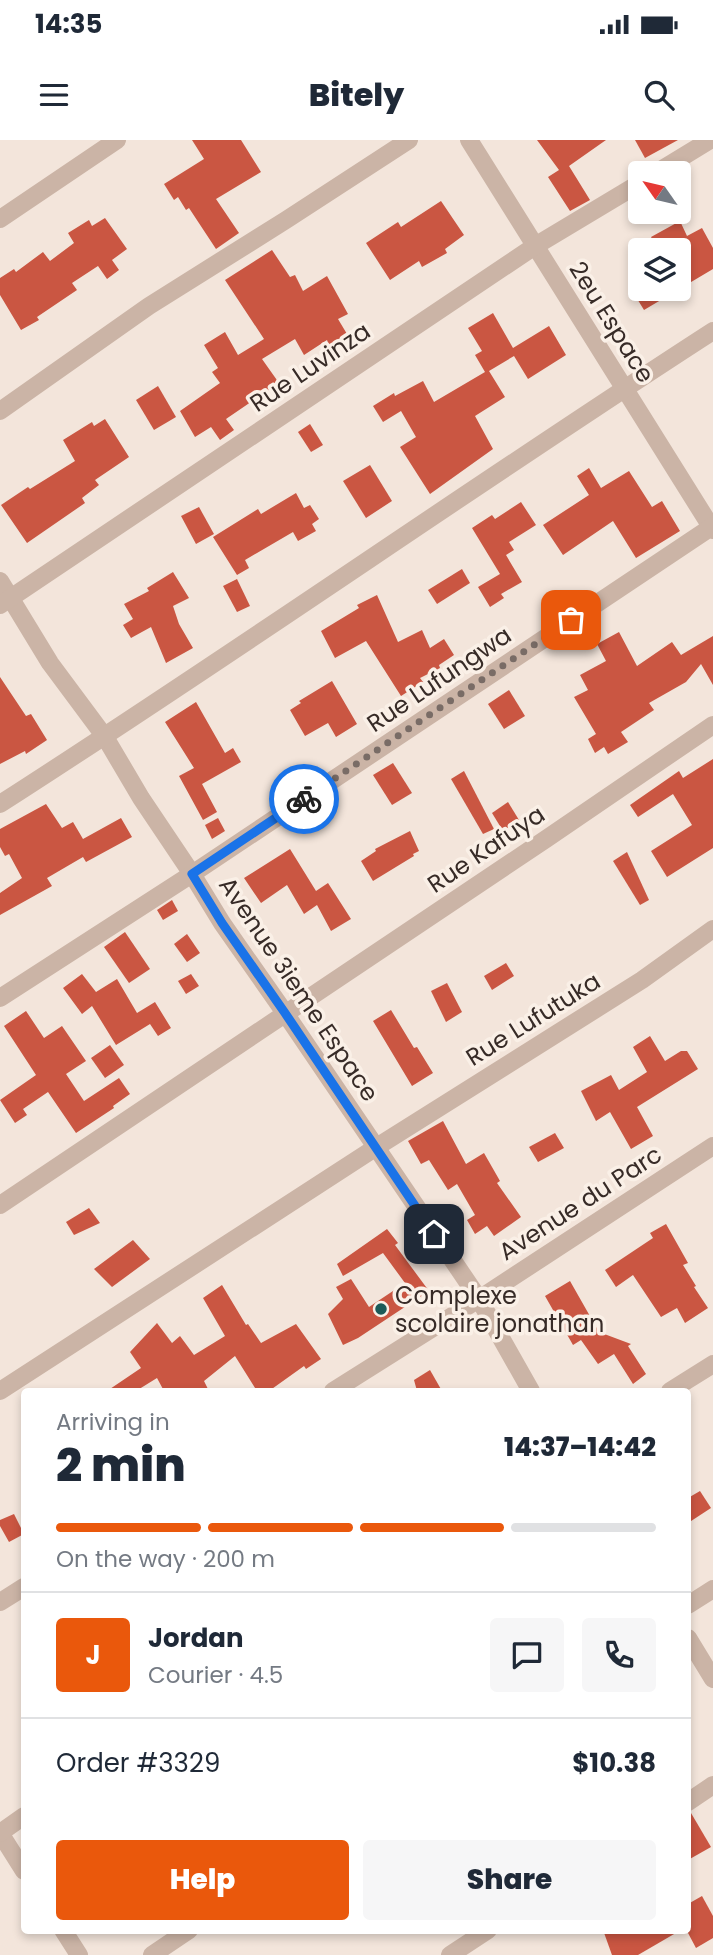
<!DOCTYPE html>
<html lang="en">
<head>
<meta charset="utf-8">
<style>
  body { margin:0; font-family:Poppins,sans-serif; background:#f6f6f7; color:#1f2937; height:100vh; display:flex; flex-direction:column; font-size:26px; white-space:nowrap }
  * { box-sizing:border-box; margin:0 }
  p { font-size:23px; color:#747a83 }
  .icon { flex:none; width:38px; height:38px; fill:none; stroke:currentColor; stroke-width:2; stroke-linecap:round; stroke-linejoin:round }
  .map { position:relative; flex:1; overflow:hidden }
  .drawer { position:absolute; left:21px; top:1248px; width:670px; height:546px; display:flex; flex-direction:column; background:#fff; border-radius:7px; box-shadow:0 4px 10px #0003 }
  .drawer>* { flex:none }
  .needle { width:46px; rotate:304deg }
  .buttons { position:absolute; left:628px; top:21px; display:grid; gap:14px }
  .buttons a { display:grid; place-items:center; width:63px; height:63px; border-radius:7px; background:#fff; box-shadow:0 4px 10px #0003; font-size:35px }
  .pin { position:absolute; display:grid; place-items:center; width:60px; height:60px; color:#fff; margin:-30px; border-radius:14px; box-shadow:0 4px 10px #0006 }
  .courier { position:absolute; display:grid; place-items:center; width:70px; height:70px; margin:-35px; border:5px solid #1a73e8; border-radius:50%; background:#fff; color:#222; box-shadow:0 2px 9px #0007 }
  .overview em { font-style:normal; font-weight:800 }
  .overview div { display:flex; flex-direction:column-reverse }
  .overview { display:flex; align-items:center; justify-content:space-between; height:119px; padding:0 35px }
  h1 { font-size:46px; font-weight:800; line-height:52px }
  .bar { display:grid; grid-template-columns:repeat(4,1fr); gap:10px 7px; align-content:center; height:84px; padding:0 35px }
  .bar i { height:9px; border-radius:5px; background:#e0e1e3 }
  .bar .selected { background:#ea580c }
  .bar p { grid-column:span 4 }
  .line { display:flex; align-items:center; gap:18px; padding:0 35px; border-top:2px solid #e0e1e3 }
  .line div { flex:1 }
  .round { display:grid; place-items:center; flex:none; width:74px; height:74px; border-radius:7px; background:#f6f6f7 }
  .primary-button { display:flex; gap:14px; margin-top:auto; padding:14px 35px }
  .primary-button a { flex:1; height:80px; border-radius:7px; background:#ea580c; color:#fff; font-size:28px; font-weight:800; line-height:80px; text-align:center }
  .primary-button a+a { background:#f6f6f7; color:#1f2937 }
  .status { display:flex; justify-content:space-between; align-items:center; height:49px; padding:0 35px; background:#fff; direction:ltr }
  .status svg { height:19px; fill:currentColor }
  header { display:flex; justify-content:space-between; align-items:center; height:91px; padding:0 35px; background:#fff; font-size:32px; font-weight:800 }
  .map>svg:first-child { display:block }
</style>
</head>
<body>
<div class="status"><b>14:35</b><svg viewBox="0 0 49 12"><path d="M0 12V9h3v3zM5 12V6h3v6zM10 12V3h3v9zM15 12V0h3v12zM26 1h20v11H26zM47 4h2v5h-2z"/></svg></div>
<header><svg class="icon" aria-label="menu" viewBox="0 0 24 24"><path d="M4 6h16M4 12h16M4 18h16"/></svg>Bitely<svg class="icon" aria-label="search" viewBox="0 0 24 24"><circle cx="10" cy="10" r="6"/><path d="M15 15l6 6"/></svg></header>
<div class="map">
<svg width="713" height="1815" viewBox="0 0 713 1815">
  <rect width="100%" height="100%" fill="#f3e5db"/>
  <g fill="#ca5642">
    <path d="M192 0H241L261 32 216 59 239 93 216 109 189 68 186 70 178 57 174 60 164 44 204 19Z"/>
    <path d="M537 0H606L569 26 590 60 570 71 548 37 559 30Z"/>
    <path d="M635 0H678L645 18Z"/>
    <path d="M441 61 464 95 445 109 447 113 422 127 419 121 390 140 366 103 398 82 401 87Z"/>
    <path d="M105 78 127 109 112 120 119 130 107 139 98 126 72 143 77 150 37 177 39 180 21 190 0 155V138L14 129 16 132 43 112 50 121 74 103 68 93 89 80 92 86Z"/>
    <path d="M680 81 687 96 702 88 713 108V129L644 170 636 157 650 149H679V110H658L651 97Z"/>
    <path d="M272 110 290 137 295 135 303 151 327 136 348 174 338 179 350 199 331 210 327 200 304 215 295 199 262 219 279 243 226 279 234 290 220 300 211 287 195 297 180 271 220 243 212 232 218 228 204 205 225 192 238 215 264 199 225 140Z"/>
    <path d="M493 173 513 208 549 186 566 215 528 239 514 216 489 231 505 257 475 276 493 309 430 354 400 307 416 297 401 271 383 282 373 266 394 253 395 256 423 241 434 262 485 232 475 215 482 211 468 188Z"/>
    <path d="M158 246 176 277 154 290 136 260Z"/>
    <path d="M105 279 129 317 95 340 99 345 82 358 85 363 27 403 1 365 28 347 30 349 75 321 63 300 92 282 94 286Z"/>
    <path d="M310 284 323 305 311 312 298 292Z"/>
    <path d="M370 325 392 361 366 378 343 341Z"/>
    <path d="M589 328 601 348 629 331 652 367 662 361 680 391 636 418 613 381 563 415 543 385 589 355 577 336Z"/>
    <path d="M296 353 304 368 310 365 319 379 312 384 316 391 298 401 293 392 245 420 249 428 237 435 213 397 258 369 261 374Z"/>
    <path d="M521 362 536 385 509 402 514 410 506 415 522 442 501 454 504 458 490 467 478 447 500 434 472 388 492 375 495 379Z"/>
    <path d="M199 367 214 394 196 404 181 376Z"/>
    <path d="M462 429 470 443 437 464 428 450Z"/>
    <path d="M173 432 189 458 173 466 179 484 193 508 166 523 151 487 131 498 123 485 133 479 124 464 149 451 147 448Z"/>
    <path d="M237 439 250 466 237 472 223 446Z"/>
    <path d="M377 455 398 502 422 490 430 508 444 499 454 515 439 525 440 528 420 538 423 542 401 556 366 501 335 518 321 491 359 468 357 465Z"/>
    <path d="M619 492 637 526 672 502 681 515 713 496V545L701 524 686 542 649 563 654 570 621 592 628 602 608 614 604 607 595 613 588 599 596 594 574 557 588 550 580 535 606 521 597 504Z"/>
    <path d="M0 537 26 576 31 574 47 600 26 614 25 611 0 624Z"/>
    <path d="M332 541 357 584 336 597 328 583 305 596 290 570 301 563 299 561Z"/>
    <path d="M509 550 525 576 504 589 488 564Z"/>
    <path d="M196 562 225 613 233 608 241 622 202 644 217 672 203 680 179 636 194 628 165 582Z"/>
    <path d="M713 619V708L667 737 651 711 692 685 673 654 638 677 630 665 679 631 683 638Z"/>
    <path d="M393 623 412 653 392 665 373 635Z"/>
    <path d="M464 631 494 689 483 694 451 639Z"/>
    <path d="M508 662 519 680 503 691 492 673Z"/>
    <path d="M46 664 62 688 73 682 83 699 121 678 132 697 86 722 83 717 47 738 52 746 0 775V753L22 738 9 714 5 716 0 707V689Z"/>
    <path d="M218 678 225 691 212 699 205 685Z"/>
    <path d="M410 691 419 711 413 714 414 716 373 741 361 721 376 711 375 709Z"/>
    <path d="M290 709 316 751 328 743 351 779 331 791 317 765 304 774 287 745 261 763 244 738Z"/>
    <path d="M627 712 649 760 640 765 613 721Z"/>
    <path d="M172 760 178 771 163 780 157 770Z"/>
    <path d="M125 792 150 829 129 843 104 807Z"/>
    <path d="M187 794 200 813 187 822 174 804Z"/>
    <path d="M506 823 514 836 492 850 484 836Z"/>
    <path d="M82 834 96 852 117 839 137 873 155 862 171 888 158 896 150 884 116 905 92 866 82 874 63 848Z"/>
    <path d="M191 834 199 846 186 854 178 841Z"/>
    <path d="M447 843 462 872 446 882 431 851Z"/>
    <path d="M391 870 414 908 417 907 433 933 412 946 373 881Z"/>
    <path d="M26 871 44 898 62 886 86 921 66 934 84 961 119 938 130 954 113 966 114 968 76 993 48 952 23 969 27 975 15 983 0 960 36 935 4 886Z"/>
    <path d="M650 896 665 921 681 911H687L698 929 637 967 653 996 631 1009 610 972 596 981 581 951 611 935 619 950 647 932 633 907Z"/>
    <path d="M110 905 124 925 105 938 91 918Z"/>
    <path d="M443 981 466 1024 484 1013 500 1041 497 1043 521 1077 494 1096 487 1086 475 1094 467 1080 475 1075 457 1044 448 1050 429 1020 421 1024 408 1001Z"/>
    <path d="M555 993 564 1008 538 1022 529 1007Z"/>
    <path d="M89 1068 100 1083 74 1095 66 1082Z"/>
    <path d="M666 1084 688 1123 683 1125 696 1146 694 1147 708 1168 685 1183 677 1168 661 1177 633 1135 616 1147 605 1130 653 1098 650 1093Z"/>
    <path d="M387 1089 398 1103 395 1105 429 1151 358 1198 343 1205 328 1174 343 1159 336 1147 351 1139 369 1167 405 1143 383 1113 343 1136 337 1124Z"/>
    <path d="M133 1100 150 1119 112 1147 94 1129Z"/>
    <path d="M570 1141 599 1192 631 1204 628 1206 646 1234 633 1244 614 1214 598 1224 581 1200 573 1205 545 1156Z"/>
    <path d="M222 1145 246 1185 248 1184 261 1203 296 1184 321 1219 306 1229 304 1226 269 1251H257L235 1216 204 1241 209 1251H164L157 1238 136 1251H107L141 1228 130 1212 157 1183 172 1203 180 1196 194 1215 225 1196 203 1158Z"/>
    <path d="M430 1230 442 1251H417L414 1240Z"/>
    <path d="M700 1351 711 1368 688 1383V1358Z"/>
    <path d="M14 1374 24 1394 9 1402 0 1386V1380Z"/>
    <path d="M688 1673H691L711 1707 688 1720Z"/>
    <path d="M702 1756 713 1776V1798L696 1808 688 1793V1764Z"/>
    <path d="M603 1790H681L638 1815H612Z"/>
  </g>
  <g fill="none" stroke-linecap="round" stroke-linejoin="round">
    <g stroke="#cbb4a6" stroke-width="18">
      <path d="M469 0 713 390"/>
      <path d="M656 33 710 0"/>
      <path d="M0 79 117 0"/>
      <path d="M0 271 149 166 286 80 409 0"/>
      <path d="M0 441 50 523 105 597 141 658 192 734 222 783 285 873 479 1159 531 1251"/>
      <path d="M0 465 535 106 640 43"/>
      <path d="M0 664C240 510 473 346 713 191"/>
      <path d="M0 858 192 734 713 386"/>
      <path d="M0 1065 546 699 713 585"/>
      <path d="M0 1251 375 1008 642 840 713 789"/>
      <path d="M670 1251 713 1224"/>
      <path d="M688 1465 713 1449"/>
      <path d="M688 1498 713 1539"/>
      <path d="M688 1662 713 1645"/>
      <path d="M0 1693 24 1731"/>
      <path d="M0 1693 24 1676"/>
      <path d="M63 1790 79 1815"/>
      <path d="M152 1815 189 1790"/>
      <path d="M450 1815 488 1790"/>
    </g>
    <g stroke="#cbb4a6" stroke-width="18">
      <path d="M333 1251 479 1159 713 1006"/>
      <path d="M0 1462 24 1447"/>
    </g>
  </g>
  <g fill="none" stroke-linecap="round" stroke-linejoin="round">
    <path stroke="#796c66" stroke-width="7" stroke-dasharray="0 12.6" d="M304 659 571 480"/>
    <path stroke="#1a73e8" stroke-width="9" d="M304 659 192 734 222 783 285 873 434 1094"/>
  </g>
  <circle fill="#1c5a58" stroke="#faf0e7" stroke-width="2.5" cx="381" cy="1169" r="7"/>
  <g text-anchor="middle" dominant-baseline="central" stroke-width="7" stroke-linejoin="round" paint-order="stroke">
    <g font-size="24" fill="#372b27" stroke="#faf0e7">
      <text transform="translate(612 182) rotate(58)">2eu Espace</text>
      <text transform="translate(310 227) rotate(-34)">Rue Luvinza</text>
      <text transform="translate(439 539) rotate(-34)">Rue Lufungwa</text>
      <text transform="translate(486 709) rotate(-34)">Rue Kafuya</text>
      <text transform="translate(299 849) rotate(56)">Avenue 3ieme Espace</text>
      <text transform="translate(533 879) rotate(-32)">Rue Lufutuka</text>
      <text transform="translate(580 1063) rotate(-33)">Avenue du Parc</text>
    </g>
    <g font-size="24" fill="#372b27" stroke="#faf0e7" text-anchor="start">
      <text x="395" y="1155">Complexe<tspan x="395" dy="28">scolaire jonathan</tspan></text>
    </g>
  </g>
</svg>
<div class="buttons">
<a><svg class="needle" viewBox="-14 -14 28 28"><path d="M0-13l5 13h-10z" fill="#e53935"/><path d="M0 13l5-13h-10z" fill="#747a83"/></svg></a>
<a><svg class="icon" aria-label="layers" viewBox="0 0 24 24"><path d="M12 4l9 5-9 5-9-5zM3 14l9 5 9-5"/></svg></a>
</div>
<div class="pin" style="left:571px;top:480px;background:#ea580c"><svg class="icon" aria-label="bag" viewBox="0 0 24 24"><path d="M5 8h14l-1 12H6zM9 8a3 3 0 0 1 6 0"/></svg></div>
<div class="pin" style="left:434px;top:1094px;background:#1f2937"><svg class="icon" aria-label="home" viewBox="0 0 24 24"><path d="M3 11l9-7 9 7M6 9v11h12V9"/></svg></div>
<div class="courier" style="left:304px;top:659px"><svg class="icon" aria-label="bike" viewBox="0 0 24 24"><circle cx="6" cy="16" r="4"/><circle cx="18" cy="16" r="4"/><path d="M6 16l4-8h5l3 8M10 8l3 8H6M13 5h3"/></svg></div>
<section class="drawer">
<div class="overview"><div><h1>2 min</h1><p>Arriving in</p></div><em>14:37–14:42</em></div>
<div class="bar"><i class="selected"></i><i class="selected"></i><i class="selected"></i><i></i><p>On the way · 200 m</p></div>
<div class="line" style="height:126px"><b class="round" style="background:#ea580c;color:#fff">J</b><div><b>Jordan</b><p>Courier · 4.5</p></div><a class="round"><svg class="icon" aria-label="chat" viewBox="0 0 24 24"><path d="M4 5h16v11H9l-5 4z"/></svg></a><a class="round"><svg class="icon" aria-label="phone" viewBox="0 0 24 24"><path d="M5 4h4l2 5-3 2q2 4 5 5l2-3 5 2v4C11 20 4 13 5 4z"/></svg></a></div>
<div class="line" style="height:91px"><div>Order #3329</div><b>$10.38</b></div>
<div class="primary-button"><a>Help</a><a>Share</a></div>
</section>
</div>
</body>
</html>
